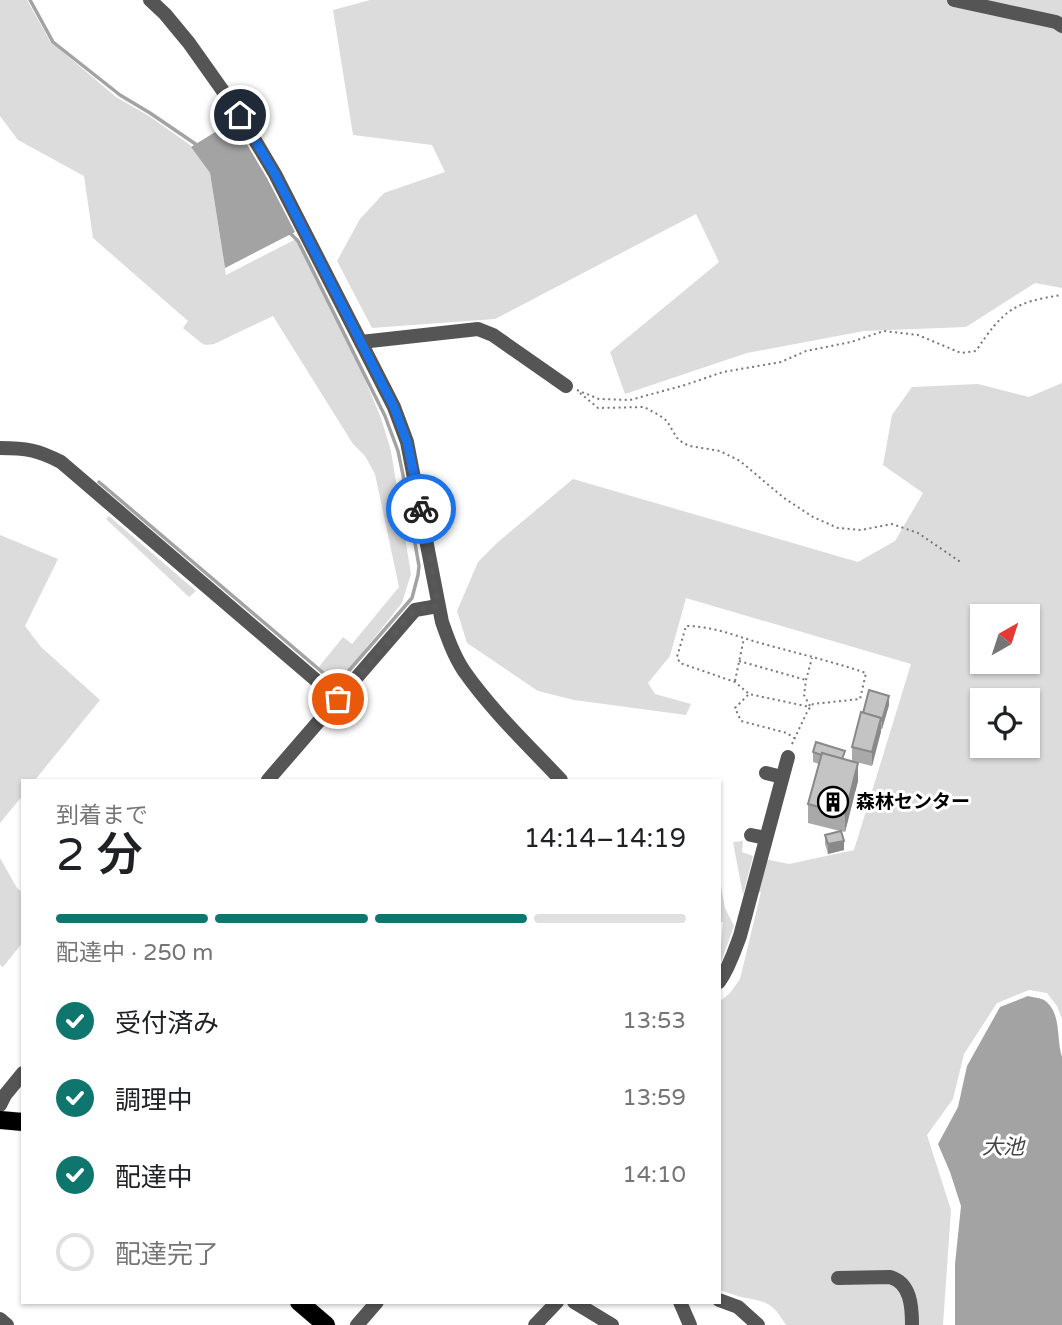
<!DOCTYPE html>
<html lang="ja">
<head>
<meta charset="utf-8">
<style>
  body { margin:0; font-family:"Varela Round","Noto Sans JP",sans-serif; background:#f2f2f2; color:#202124; height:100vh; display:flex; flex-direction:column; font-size:26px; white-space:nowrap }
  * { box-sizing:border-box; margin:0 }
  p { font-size:23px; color:#757577 }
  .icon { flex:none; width:38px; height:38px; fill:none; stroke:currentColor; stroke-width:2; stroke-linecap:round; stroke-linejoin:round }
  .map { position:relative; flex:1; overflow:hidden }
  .side { position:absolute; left:21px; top:779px; width:700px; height:525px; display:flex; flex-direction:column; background:#fff; border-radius:0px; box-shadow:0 2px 5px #0004 }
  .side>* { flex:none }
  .needle { width:46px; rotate:39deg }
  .fabs { position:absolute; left:970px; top:604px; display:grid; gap:14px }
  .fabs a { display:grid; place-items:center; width:70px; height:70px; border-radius:0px; background:#fff; box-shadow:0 2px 5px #0004; font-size:35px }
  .pin { position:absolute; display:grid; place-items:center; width:60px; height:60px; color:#fff; margin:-30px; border:4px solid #fff; border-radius:50%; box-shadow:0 2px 7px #0007 }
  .courier { position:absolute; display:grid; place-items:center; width:70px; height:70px; margin:-35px; border:5px solid #1a73e8; border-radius:50%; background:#fff; color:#222; box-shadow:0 2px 9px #0007 }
  .headline em { font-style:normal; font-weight:600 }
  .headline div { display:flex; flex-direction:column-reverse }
  .headline { display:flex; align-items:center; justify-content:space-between; height:119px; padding:0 35px }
  h1 { font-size:46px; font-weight:600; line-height:52px }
  .bar { display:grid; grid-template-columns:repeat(4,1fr); gap:10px 7px; align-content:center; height:84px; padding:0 35px }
  .bar i { height:9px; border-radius:5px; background:#e0e0e0 }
  .bar .selected { background:#0f766e }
  .bar p { grid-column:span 4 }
  ol { padding:0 35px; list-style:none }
  li { display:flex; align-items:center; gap:21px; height:77px }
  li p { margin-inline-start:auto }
  li .icon { padding:7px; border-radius:50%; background:#0f766e; color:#fff; stroke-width:4 }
  li:last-child { color:#757577 }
  li i { width:38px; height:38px; border:4px solid #e0e0e0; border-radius:50% }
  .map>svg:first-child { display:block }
</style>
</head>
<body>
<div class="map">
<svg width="1062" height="1325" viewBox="0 0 1062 1325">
  <rect width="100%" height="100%" fill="#fff"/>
  <g fill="#dcdcdc" fill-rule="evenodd">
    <path d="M0 0H27L50 41 116 97 149 116 190 145 210 173 226 275 296 239 363 375 381 418 391 451 411 574 402 603 346 673 328 675 318 668 343 637 352 644 399 587 375 474 365 456 353 444 273 316 214 344 205 345 200 342 183 328 188 321 93 238 84 176 18 140 0 116Z"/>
    <path d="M370 0H1062V288L1035 283 966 327 864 331 747 353 625 394 610 352 719 262 696 214 495 319 372 328 337 261 360 219 384 193 445 172 432 145 353 135 333 10Z"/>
    <path d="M1062 383V1019L1057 1006 1047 993 1029 990 997 1003 964 1054 953 1099 927 1135 951 1210 943 1325H786C771 1301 767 1302 741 1297 734 1295 726 1292 719 1290V1002L730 993 740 979 761 892 756 893 765 859 789 864 854 850 911 664 686 598 670 656 648 683 655 694 691 704 686 715 574 700 538 691 467 643 457 611 478 562 498 542 573 479 858 562 895 541 923 493 883 465 892 415 912 387 978 384 1029 397ZM982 616H1027V662H982ZM982 700H1027V746H982Z"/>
    <path d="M109 516 196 591 189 597 106 519Z"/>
    <path d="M0 535 58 559 25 626 41 647 100 700 35 780H23V795L0 823Z"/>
    <path d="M743 841 742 852 753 856 743 895 733 842Z"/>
    <path d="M0 858 17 888 23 893V942L3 967 0 965Z"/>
    <path d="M719 875 725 908 734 926 719 968 723 922 719 923Z"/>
  </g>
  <g fill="#a3a3a3">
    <path d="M233 121 267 178 295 232 225 268 210 173 191 147Z"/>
    <path d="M1028 996C1032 997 1040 998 1044 1000 1062 1012 1056 1039 1062 1057V1325H955V1264L961 1206 950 1172 938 1144 958 1107 967 1066 1000 1007Z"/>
  </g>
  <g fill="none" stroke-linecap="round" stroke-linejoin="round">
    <g stroke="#a3a3a3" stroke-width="3.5">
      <path d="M30 0 53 42 120 95 150 113 197 145"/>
      <path d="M99 482 328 677 346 674 412 598 418 575 419 566 403 475 398 451 385 416 298 241 290 233"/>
    </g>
    <g stroke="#dbdbdb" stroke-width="19">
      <g id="major">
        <path d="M0 1120 23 1122"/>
        <path d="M299 1302 326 1325"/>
      </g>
    </g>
    <g stroke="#777" stroke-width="2" stroke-dasharray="2 3.5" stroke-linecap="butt">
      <path d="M577 390 599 399 630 400 685 385 723 372 781 362 806 351 851 342 884 331 918 335 961 353 976 351C1003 310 1014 302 1062 295"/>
      <path d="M580 393 598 408 644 407 659 415 667 421 677 438 683 443 690 446 720 451 740 461 784 498 813 517 838 528 861 530 892 524 918 533 962 563"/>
      <path d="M739 661 806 680"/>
      <path d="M735 681 744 638"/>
      <path d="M748 695 735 708 741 721 787 733 794 738"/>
      <path d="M810 706 804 695 806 680 812 658"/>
      <path d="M792 744 808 710 813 704 860 699 866 673C831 661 796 653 760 643 736 636 712 626 686 626L677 657 680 663 735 682 749 694 810 707"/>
    </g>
    <g stroke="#555" stroke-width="14">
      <path d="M150 0 165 14 189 43 240 115 275 174 394 407 407 442 442 622C448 639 454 656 464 671 492 711 528 745 561 780"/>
      <path d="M954 0 1056 22 1062 26"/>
      <path d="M361 342 478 329 493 335 566 386"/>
      <path d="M0 448C26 448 38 450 61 462L338 699"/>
      <path d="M766 773 782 777"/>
      <path d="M268 780 415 610 438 606"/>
      <path d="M751 835 766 838"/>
      <path d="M719 982C729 968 734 952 740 936L788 757"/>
      <path d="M0 1105 5 1095 23 1073"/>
      <path d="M838 1278 890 1277C911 1283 912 1307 912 1325"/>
      <path d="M719 1300 738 1307 758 1325"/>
      <path d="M574 1302 612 1325"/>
      <path d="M680 1302 690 1325"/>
      <path d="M0 1319 7 1325"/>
      <path d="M357 1325 377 1302"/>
      <path d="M535 1325 557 1302"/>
    </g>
    <use href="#major" stroke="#000" stroke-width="18"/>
  </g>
  <g fill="#a9a9a9">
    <path d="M889 705 882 729H881L872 766 852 761V747L863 713Z"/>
    <path d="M813 752 845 759 858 781 845 832 841 831 844 850 828 854 825 844V835L840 831 808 823V804L819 764 813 762Z"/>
  </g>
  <g fill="#898989">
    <path d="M889 696V705L882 729V720Z"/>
    <path d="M881 718V732L872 766V752Z"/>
    <path d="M858 763V781L845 832V814Z"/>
    <path d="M844 841V850L828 854V844Z"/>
  </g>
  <g fill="#c4c4c4" stroke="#898989" stroke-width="2">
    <path d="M869 690 889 696 882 720 881 719V718L863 713Z"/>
    <path d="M861 712 881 718 872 752 852 747Z"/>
    <path d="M816 742 845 751 842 759 822 753 821 755 813 752Z"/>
    <path d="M822 753 858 763 845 814 808 804Z"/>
    <path d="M841 831 844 841 828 844 825 835Z"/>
  </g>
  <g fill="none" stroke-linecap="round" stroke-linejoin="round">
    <path stroke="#595959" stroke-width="7" stroke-dasharray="0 12.6" d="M338 699 415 610 438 606 421 509"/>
    <path stroke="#1a73e8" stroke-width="9" d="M240 115 275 174 394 407 407 442 421 509"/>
  </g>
  <defs>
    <g id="building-ring" transform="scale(1.575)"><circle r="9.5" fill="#fff" stroke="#000" stroke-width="1.5"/><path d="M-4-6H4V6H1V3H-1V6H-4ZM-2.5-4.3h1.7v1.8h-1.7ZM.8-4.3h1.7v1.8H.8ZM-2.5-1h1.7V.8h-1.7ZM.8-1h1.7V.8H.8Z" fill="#000"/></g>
  </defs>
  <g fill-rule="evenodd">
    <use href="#building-ring" x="833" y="802"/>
  </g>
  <g text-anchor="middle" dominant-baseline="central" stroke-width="6" stroke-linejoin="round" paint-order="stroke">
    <g font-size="19" font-weight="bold" fill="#000" stroke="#fff" text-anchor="start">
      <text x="856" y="802">森林センター</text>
    </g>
    <g font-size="21" font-style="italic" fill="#444" stroke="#fff">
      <text x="1003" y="1147">大池</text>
    </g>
  </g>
</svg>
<div class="fabs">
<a><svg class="needle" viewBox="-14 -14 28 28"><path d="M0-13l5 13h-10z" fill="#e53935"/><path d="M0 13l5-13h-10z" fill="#757577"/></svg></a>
<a><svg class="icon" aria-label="locate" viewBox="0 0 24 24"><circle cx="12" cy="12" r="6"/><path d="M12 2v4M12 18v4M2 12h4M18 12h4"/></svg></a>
</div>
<div class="pin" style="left:338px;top:699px;background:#ea580c"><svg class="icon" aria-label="bag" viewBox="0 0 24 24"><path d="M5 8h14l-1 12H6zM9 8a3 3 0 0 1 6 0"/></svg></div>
<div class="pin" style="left:240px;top:115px;background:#1f2937"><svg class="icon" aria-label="home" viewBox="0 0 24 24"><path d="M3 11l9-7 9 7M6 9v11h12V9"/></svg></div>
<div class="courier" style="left:421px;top:509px"><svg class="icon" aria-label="bike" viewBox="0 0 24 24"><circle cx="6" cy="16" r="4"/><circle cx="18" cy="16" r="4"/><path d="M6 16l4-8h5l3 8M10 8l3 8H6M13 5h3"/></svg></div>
<section class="side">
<div class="headline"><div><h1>2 分</h1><p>到着まで</p></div><em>14:14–14:19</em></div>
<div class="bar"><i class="selected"></i><i class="selected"></i><i class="selected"></i><i></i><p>配達中 · 250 m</p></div>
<ol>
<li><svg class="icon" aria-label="check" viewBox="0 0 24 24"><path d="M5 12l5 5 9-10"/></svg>受付済み<p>13:53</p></li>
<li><svg class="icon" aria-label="check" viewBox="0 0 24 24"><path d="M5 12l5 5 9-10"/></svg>調理中<p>13:59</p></li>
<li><svg class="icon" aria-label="check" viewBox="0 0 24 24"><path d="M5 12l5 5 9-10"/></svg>配達中<p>14:10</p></li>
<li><i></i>配達完了</li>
</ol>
</section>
</div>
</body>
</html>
